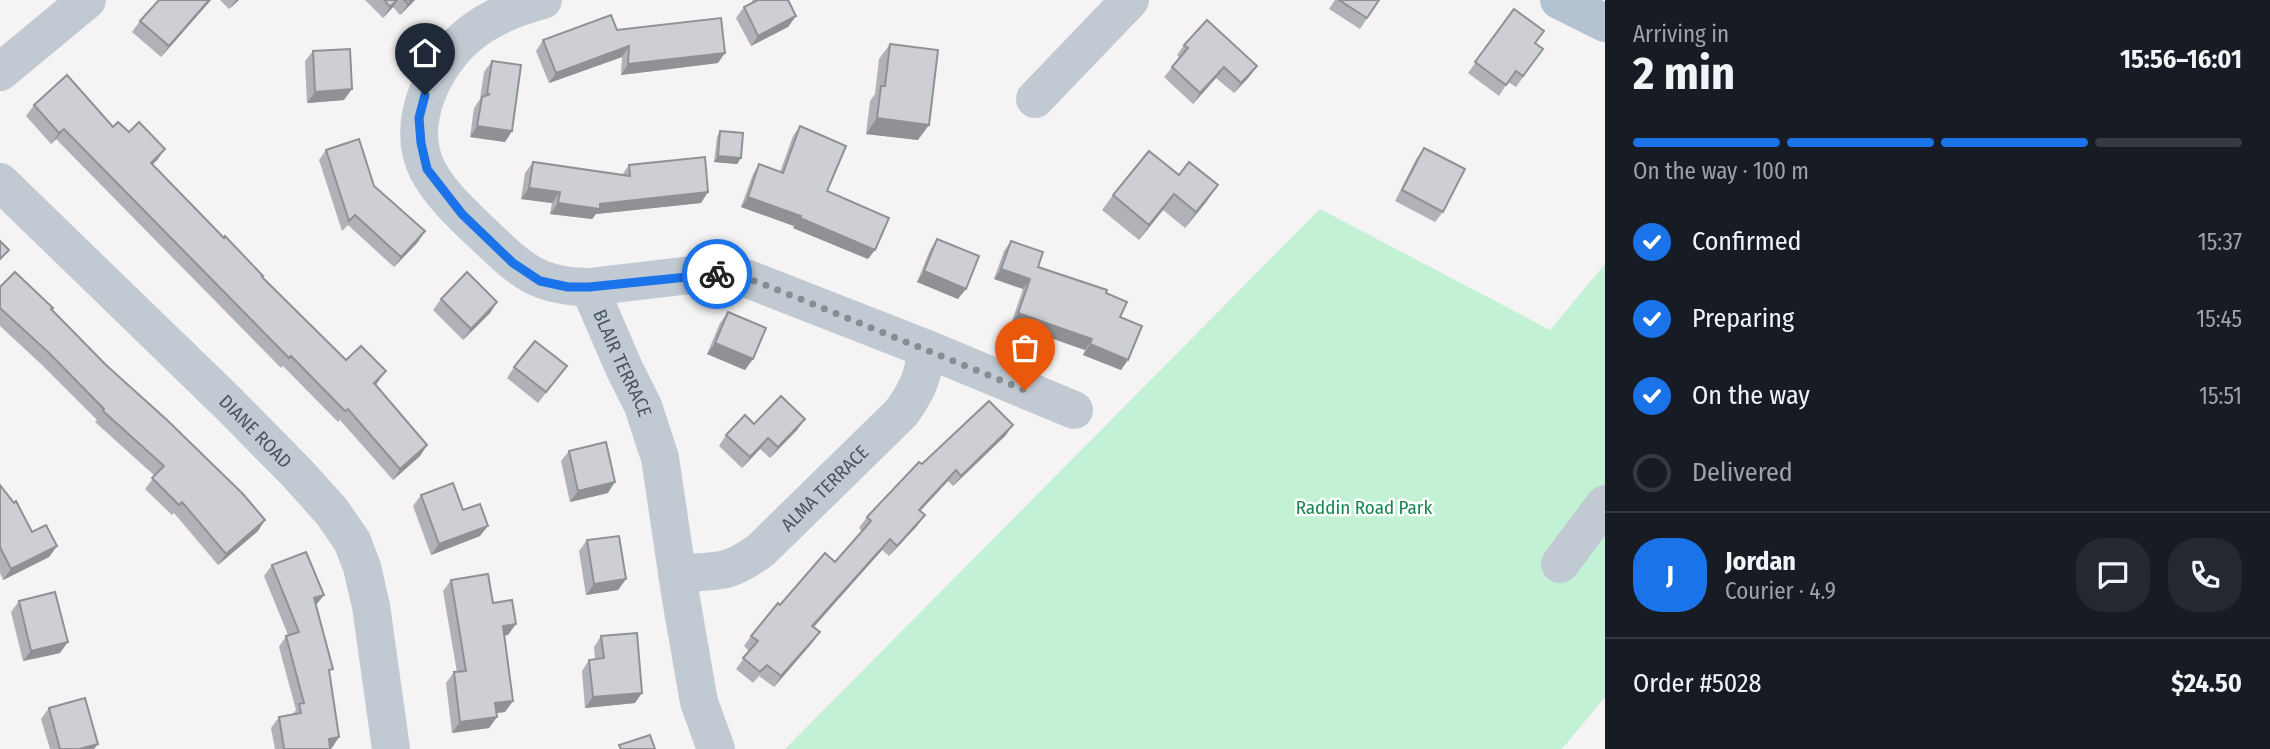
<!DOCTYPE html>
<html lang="en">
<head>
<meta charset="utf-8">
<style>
  body { margin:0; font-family:"Fira Sans Condensed",sans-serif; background:#242831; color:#f1f3f6; height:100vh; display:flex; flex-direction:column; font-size:26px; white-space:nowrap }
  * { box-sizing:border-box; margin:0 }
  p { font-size:23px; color:#9ea1a6 }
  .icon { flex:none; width:38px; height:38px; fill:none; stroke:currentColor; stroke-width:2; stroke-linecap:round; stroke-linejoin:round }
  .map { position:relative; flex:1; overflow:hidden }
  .sheet { display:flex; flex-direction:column; background:#171b24; width:665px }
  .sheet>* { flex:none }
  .pin { position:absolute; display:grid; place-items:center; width:60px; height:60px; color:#fff; margin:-72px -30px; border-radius:50% 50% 50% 0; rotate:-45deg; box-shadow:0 0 7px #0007 }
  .pin .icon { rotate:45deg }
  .courier { position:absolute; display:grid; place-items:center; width:70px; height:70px; margin:-35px; border:5px solid #1a73e8; border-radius:50%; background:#fff; color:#222; box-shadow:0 2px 9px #0007 }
  .summary em { font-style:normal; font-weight:700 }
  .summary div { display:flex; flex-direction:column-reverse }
  .summary { display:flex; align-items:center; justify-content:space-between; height:119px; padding:0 28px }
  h1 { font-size:46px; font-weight:700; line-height:52px }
  .bar { display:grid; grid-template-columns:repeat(4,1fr); gap:10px 7px; align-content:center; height:84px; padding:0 28px }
  .bar i { height:9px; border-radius:5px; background:#363941 }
  .bar .current { background:#1a73e8 }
  .bar p { grid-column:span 4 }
  .line { display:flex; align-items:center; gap:18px; padding:0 28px; border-top:2px solid #363941 }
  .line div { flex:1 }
  .round { display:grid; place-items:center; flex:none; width:74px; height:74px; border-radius:28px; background:#242831 }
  ol { padding:0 28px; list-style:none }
  li { display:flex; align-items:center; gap:21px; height:77px }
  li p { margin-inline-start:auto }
  li .icon { padding:7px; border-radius:50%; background:#1a73e8; color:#fff; stroke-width:4 }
  li:last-child { color:#9ea1a6 }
  li i { width:38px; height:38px; border:4px solid #363941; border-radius:50% }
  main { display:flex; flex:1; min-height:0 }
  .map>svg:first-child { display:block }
</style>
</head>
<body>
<main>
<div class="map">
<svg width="1605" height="749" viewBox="0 0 1605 749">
  <rect width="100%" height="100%" fill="#f5f3f3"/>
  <path fill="#c3f1d5" d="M1320 209 1550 330 1605 264V697L1562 749H785Z"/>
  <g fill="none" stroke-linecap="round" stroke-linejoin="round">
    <g stroke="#c1cad2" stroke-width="38">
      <path id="s1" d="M543 0C521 6 494 16 475 30 435 59 403 123 428 171 441 195 464 216 484 235 520 269 537 287 589 287L624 368 643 406 660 458 681 599 699 702 716 749"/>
      <path d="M0 72 87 0"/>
      <path d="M1035 99 1130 0"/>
      <path id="s2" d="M0 182 229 404 297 473 332 512 352 541 362 567 371 606 391 749"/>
      <path d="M589 287 691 275 721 274 748 279 927 349 1074 410"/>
      <path d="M1560 564 1605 504"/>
      <path id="s3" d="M677 573C718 571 727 575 761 550L901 413C918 390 923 376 927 349"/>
    </g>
    <path stroke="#b3c2d1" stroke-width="38" d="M1559 0 1605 23"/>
  </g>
  <g fill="#b0b2b7">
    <path d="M159 0H211L161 57 132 32 140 21Z"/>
    <path d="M220 0H239L229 9Z"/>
    <path d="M365 0H415L400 15 393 7 383 18Z"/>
    <path d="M753 0H788L796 16 788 27 751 46 736 18 744 7 750 4Z"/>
    <path d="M1335 0H1379L1360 29 1329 9Z"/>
    <path d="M1514 9 1535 43 1543 49 1516 87 1508 82 1499 96 1468 73Z"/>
    <path d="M617 30 718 63 621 75 622 57 549 83 536 51 543 40Z"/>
    <path d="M890 44 918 140 866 134 870 101 875 94 879 59Z"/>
    <path d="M1184 45 1257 66 1249 77 1234 93 1216 78 1193 104 1164 77 1180 58 1177 55Z"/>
    <path d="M313 51 344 100 307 103 305 61Z"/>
    <path d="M492 61 512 131 505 142 470 137 474 108 480 99 484 72Z"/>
    <path d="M34 105 113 127 158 159 152 165 262 277 346 360 378 382 375 385 427 445 420 456 393 480 340 420 338 422 283 366 281 368 56 139 51 144 26 116Z"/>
    <path d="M800 126 827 191 868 259 793 228 794 226 741 207 753 174 759 164 780 172 793 136Z"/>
    <path d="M720 131 741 158 737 164 714 162 717 137Z"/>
    <path d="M1424 148 1443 212 1435 222 1395 201 1416 159Z"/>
    <path d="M326 150 374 186 418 242 394 267 348 225 342 231 319 160Z"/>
    <path d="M1149 151 1207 201 1185 228 1163 210 1139 240 1102 210 1113 195Z"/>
    <path d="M533 162 622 175 629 165 701 203 596 214 592 219 550 214 552 203 521 199 525 173Z"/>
    <path d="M937 239 958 299 917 282 930 250Z"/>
    <path d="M1011 241 1038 267 1106 293 1120 317 1121 370 1083 355 1085 350 1011 324 1023 289 994 279 1004 251Z"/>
    <path d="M0 287 52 309 258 531 218 565 174 513 172 515 145 489 155 476 95 422 97 420 41 364 0 326Z"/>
    <path d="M441 299 497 302 490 313 463 340 433 310Z"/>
    <path d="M728 312 745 370 707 354 720 323Z"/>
    <path d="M567 366 538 403 507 378 514 367Z"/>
    <path d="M805 419 797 430 770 458 760 449 742 468 719 446 726 435 754 424Z"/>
    <path d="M1013 425 1005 436 953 486 948 481 920 511 917 526 889 556 882 550 813 627 820 632 812 643 774 687 759 676 753 683 736 669 749 651 744 646 751 636 780 605 835 562 862 531 859 528 867 517 922 464Z"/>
    <path d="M569 451 608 493 570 502 561 461Z"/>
    <path d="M0 485 32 532 57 546 49 557 3 580 0 573Z"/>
    <path d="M421 495 463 510 480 536 431 555 413 506Z"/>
    <path d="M587 540 626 579 618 590 586 595 579 551Z"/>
    <path d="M272 565 324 595 316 605 330 674 332 748 330 749H275L271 728 279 717 292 715 296 710 279 647 286 636 288 635 264 576Z"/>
    <path d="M451 580 493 603 508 635H504L505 712 496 713 497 717 489 728 452 733 446 683 454 672H457L443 591Z"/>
    <path d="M19 601 60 653 23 661 11 612Z"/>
    <path d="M601 636 635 703 585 708 582 671 589 660 595 659 594 647Z"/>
    <path d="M49 708 98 744 94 749H50L41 719Z"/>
  </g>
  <g fill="#909195">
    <path d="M209 0H211L161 57 169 46Z"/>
    <path d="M236 0H239L229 9Z"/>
    <path d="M397 0H398L393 7 383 18 390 7Z"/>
    <path d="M412 0H415L400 15 408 4Z"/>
    <path d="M796 16 788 27 751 46 758 36Z"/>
    <path d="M629 46 622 57 549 83 556 73Z"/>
    <path d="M725 53 718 63 621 75 628 64Z"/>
    <path d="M1257 66 1249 77 1234 93 1241 83Z"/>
    <path d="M1224 67 1216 78 1193 104 1200 93Z"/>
    <path d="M352 89 344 100 307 103 315 92Z"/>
    <path d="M877 118 929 125 918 140 866 134Z"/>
    <path d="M477 126 512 131 505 142 470 137Z"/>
    <path d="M64 129 56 139 51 144 59 133Z"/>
    <path d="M165 149 158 159 143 174 151 163Z"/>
    <path d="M718 156 741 158 737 164 714 162Z"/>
    <path d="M1218 185 1207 201 1185 228 1196 212Z"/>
    <path d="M529 188 560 192 552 203 521 199Z"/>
    <path d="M708 192 701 203 596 214 592 219 550 214 558 203 600 204Z"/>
    <path d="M1174 194 1163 210 1139 240 1149 225Z"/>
    <path d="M748 197 801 216 794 226 741 207Z"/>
    <path d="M800 218 875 250 868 259 793 228Z"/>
    <path d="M425 231 418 242 394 267 401 257Z"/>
    <path d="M1001 269 1030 279 1023 289 994 279Z"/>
    <path d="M924 271 966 289 958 299 917 282Z"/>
    <path d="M497 302 490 313 463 340 471 329Z"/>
    <path d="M1018 313 1092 339 1085 350 1011 324Z"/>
    <path d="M715 343 753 359 745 370 707 354Z"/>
    <path d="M1090 344 1128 360 1121 370 1083 355Z"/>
    <path d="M386 371 378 382 366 394 374 383Z"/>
    <path d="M805 419 797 430 770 458 778 447Z"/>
    <path d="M1013 425 1005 436 953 486 961 476Z"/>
    <path d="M768 438 760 449 742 468 750 457Z"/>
    <path d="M427 445 420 456 393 480 400 469Z"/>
    <path d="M956 470 948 481 911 521 919 510Z"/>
    <path d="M615 482 608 493 570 502 578 491Z"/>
    <path d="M925 515 917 526 889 556 897 546Z"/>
    <path d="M265 520 258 531 218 565 226 554Z"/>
    <path d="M488 526 480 536 431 555 439 544Z"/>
    <path d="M890 539 882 550 805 637 812 626Z"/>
    <path d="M57 546 49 557 3 580 11 569Z"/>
    <path d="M626 579 618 590 586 595 594 584Z"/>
    <path d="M324 595 316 605 314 598Z"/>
    <path d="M516 624 508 635 495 637 503 626Z"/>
    <path d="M820 632 812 643 774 687 781 676Z"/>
    <path d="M68 642 60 653 23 661 31 651Z"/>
    <path d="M642 693 635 703 585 708 593 697Z"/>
    <path d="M513 701 505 712 487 714 495 703Z"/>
    <path d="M497 717 489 728 452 733 460 722Z"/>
    <path d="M339 737 332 748 322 749 329 739Z"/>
    <path d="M98 744 94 749H79Z"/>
  </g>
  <g fill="#cdcfd5" stroke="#909195" stroke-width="2">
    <path d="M159 0H209L169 46 140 21Z"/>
    <path d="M384 0H397L390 7Z"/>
    <path d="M404 0H412L408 4Z"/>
    <path d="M758 0H788L796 16 758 36 744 7Z"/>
    <path d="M1339 0H1379L1367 18Z"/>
    <path d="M1514 9 1544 31 1535 43 1543 49 1523 76 1516 71 1506 85 1475 62Z"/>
    <path d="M611 15 617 30 721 18 725 53 628 64 629 46 556 73 543 40Z"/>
    <path d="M1207 20 1257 66 1241 83 1224 67 1200 93 1172 67 1188 48 1184 45Z"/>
    <path d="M890 44 938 50 929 125 877 118 881 86H885Z"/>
    <path d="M350 49 352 89 315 92 313 51Z"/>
    <path d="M492 61 521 65 512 131 477 126 482 97 490 94H487Z"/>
    <path d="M67 75 113 127 118 122 129 132 139 122 165 149 151 163 224 238 225 236 263 276 262 277 346 360 361 346 386 371 374 383 427 445 400 469 348 409 345 411 291 356 289 358 64 129 59 133 34 105Z"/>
    <path d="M800 126 846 146 827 191 889 218 875 250 800 218 801 216 748 197 759 164 783 173Z"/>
    <path d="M720 131 743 133 741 158 718 156Z"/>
    <path d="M359 139 374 186 425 231 401 257 355 215 349 221 326 150Z"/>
    <path d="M1424 148 1465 169 1443 212 1402 190Z"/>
    <path d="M1149 151 1179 175 1189 162 1218 185 1196 212 1174 194 1149 225 1113 195Z"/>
    <path d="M705 157 708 192 600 204V209L558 203 560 192 529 188 533 162 630 176 629 165Z"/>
    <path d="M937 239 979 256 966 289 924 271Z"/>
    <path d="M0 241 9 250 0 259Z"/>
    <path d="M1011 241 1043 252 1038 267 1107 290 1106 293 1127 302 1120 317 1142 326 1128 360 1090 344 1092 339 1018 313 1030 279 1001 269Z"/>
    <path d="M15 272 53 308 51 309 106 365 167 420 243 494 265 520 226 554 182 502 179 505 152 478 164 466 103 411 104 409 49 353 0 308V287Z"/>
    <path d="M467 272 497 302 471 329 441 299Z"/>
    <path d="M728 312 766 328 753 359 715 343Z"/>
    <path d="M535 341 567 366 546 392 514 367Z"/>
    <path d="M781 396 805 419 778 447 768 438 750 457 726 435 745 415 754 424Z"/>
    <path d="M989 401 1013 425 961 476 956 470 919 510 925 515 897 546 890 539 812 626 820 632 781 676 767 665 760 672 743 658 758 641 751 636 778 603 780 605 825 553 835 562 871 521 867 517 919 462 922 464Z"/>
    <path d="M606 442 615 482 578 491 569 451Z"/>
    <path d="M453 483 463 510 480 504 488 526 439 544 421 495Z"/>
    <path d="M0 485 14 503 16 501 32 532 46 525 57 546 11 569 0 547Z"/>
    <path d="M619 536 626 579 594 584 587 540Z"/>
    <path d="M306 552 324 595 314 598 333 669 329 670 339 737 329 739 330 749H284L279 717 301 713 299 704 304 703 286 636 299 632 272 565Z"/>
    <path d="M488 574 493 603 512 600 516 624 503 626 513 701 495 703 497 717 460 722 454 672 466 671 451 580Z"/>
    <path d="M55 592 68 642 31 651 19 601Z"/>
    <path d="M637 633 642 693 593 697 589 660 604 658 601 636Z"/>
    <path d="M85 698 98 744 79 749H60L49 708Z"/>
    <path d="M650 735 655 749H621L619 745Z"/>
  </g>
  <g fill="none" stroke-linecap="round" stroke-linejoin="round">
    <path stroke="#868d94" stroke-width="7" stroke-dasharray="0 12.6" d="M717 274 748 279 768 286 1025 390"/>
    <path stroke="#1a73e8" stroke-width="9" d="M425 95 419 118 421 143 427 169 462 214 513 263 540 281 568 287H589L717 274"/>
  </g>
  <g text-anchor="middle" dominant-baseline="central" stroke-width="5" stroke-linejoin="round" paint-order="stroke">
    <g font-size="19" fill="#4a5661" stroke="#fff">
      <text stroke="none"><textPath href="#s1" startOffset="525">BLAIR TERRACE</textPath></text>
      <text stroke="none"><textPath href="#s2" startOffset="357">DIANE ROAD</textPath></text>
      <text stroke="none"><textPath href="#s3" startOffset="178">ALMA TERRACE</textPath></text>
    </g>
    <g font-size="19" fill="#17864f" stroke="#fff">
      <text x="1364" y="507">Raddin Road Park</text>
    </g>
  </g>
</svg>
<div class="pin" style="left:1025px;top:390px;background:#ea580c"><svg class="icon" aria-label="bag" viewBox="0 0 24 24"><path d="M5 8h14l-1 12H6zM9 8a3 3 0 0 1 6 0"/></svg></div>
<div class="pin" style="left:425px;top:95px;background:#1f2937"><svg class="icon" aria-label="home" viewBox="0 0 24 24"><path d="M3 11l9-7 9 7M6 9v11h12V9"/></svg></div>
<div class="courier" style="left:717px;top:274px"><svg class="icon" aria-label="bike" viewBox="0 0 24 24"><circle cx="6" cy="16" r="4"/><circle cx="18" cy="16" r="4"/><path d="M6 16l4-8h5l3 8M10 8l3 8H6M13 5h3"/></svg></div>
</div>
<section class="sheet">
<div class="summary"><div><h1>2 min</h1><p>Arriving in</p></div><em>15:56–16:01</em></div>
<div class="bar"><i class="current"></i><i class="current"></i><i class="current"></i><i></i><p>On the way · 100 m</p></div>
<ol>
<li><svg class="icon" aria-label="check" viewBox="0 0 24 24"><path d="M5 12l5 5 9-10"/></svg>Confirmed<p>15:37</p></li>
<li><svg class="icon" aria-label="check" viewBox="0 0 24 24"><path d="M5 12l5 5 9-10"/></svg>Preparing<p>15:45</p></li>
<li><svg class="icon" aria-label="check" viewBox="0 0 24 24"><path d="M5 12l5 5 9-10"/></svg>On the way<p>15:51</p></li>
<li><i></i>Delivered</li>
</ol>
<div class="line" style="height:126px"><b class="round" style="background:#1a73e8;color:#fff">J</b><div><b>Jordan</b><p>Courier · 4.9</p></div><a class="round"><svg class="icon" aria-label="chat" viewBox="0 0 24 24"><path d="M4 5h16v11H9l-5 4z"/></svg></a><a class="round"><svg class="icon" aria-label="phone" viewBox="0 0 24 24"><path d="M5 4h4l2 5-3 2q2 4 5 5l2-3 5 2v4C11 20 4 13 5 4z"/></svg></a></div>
<div class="line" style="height:91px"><div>Order #5028</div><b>$24.50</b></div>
</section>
</main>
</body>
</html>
